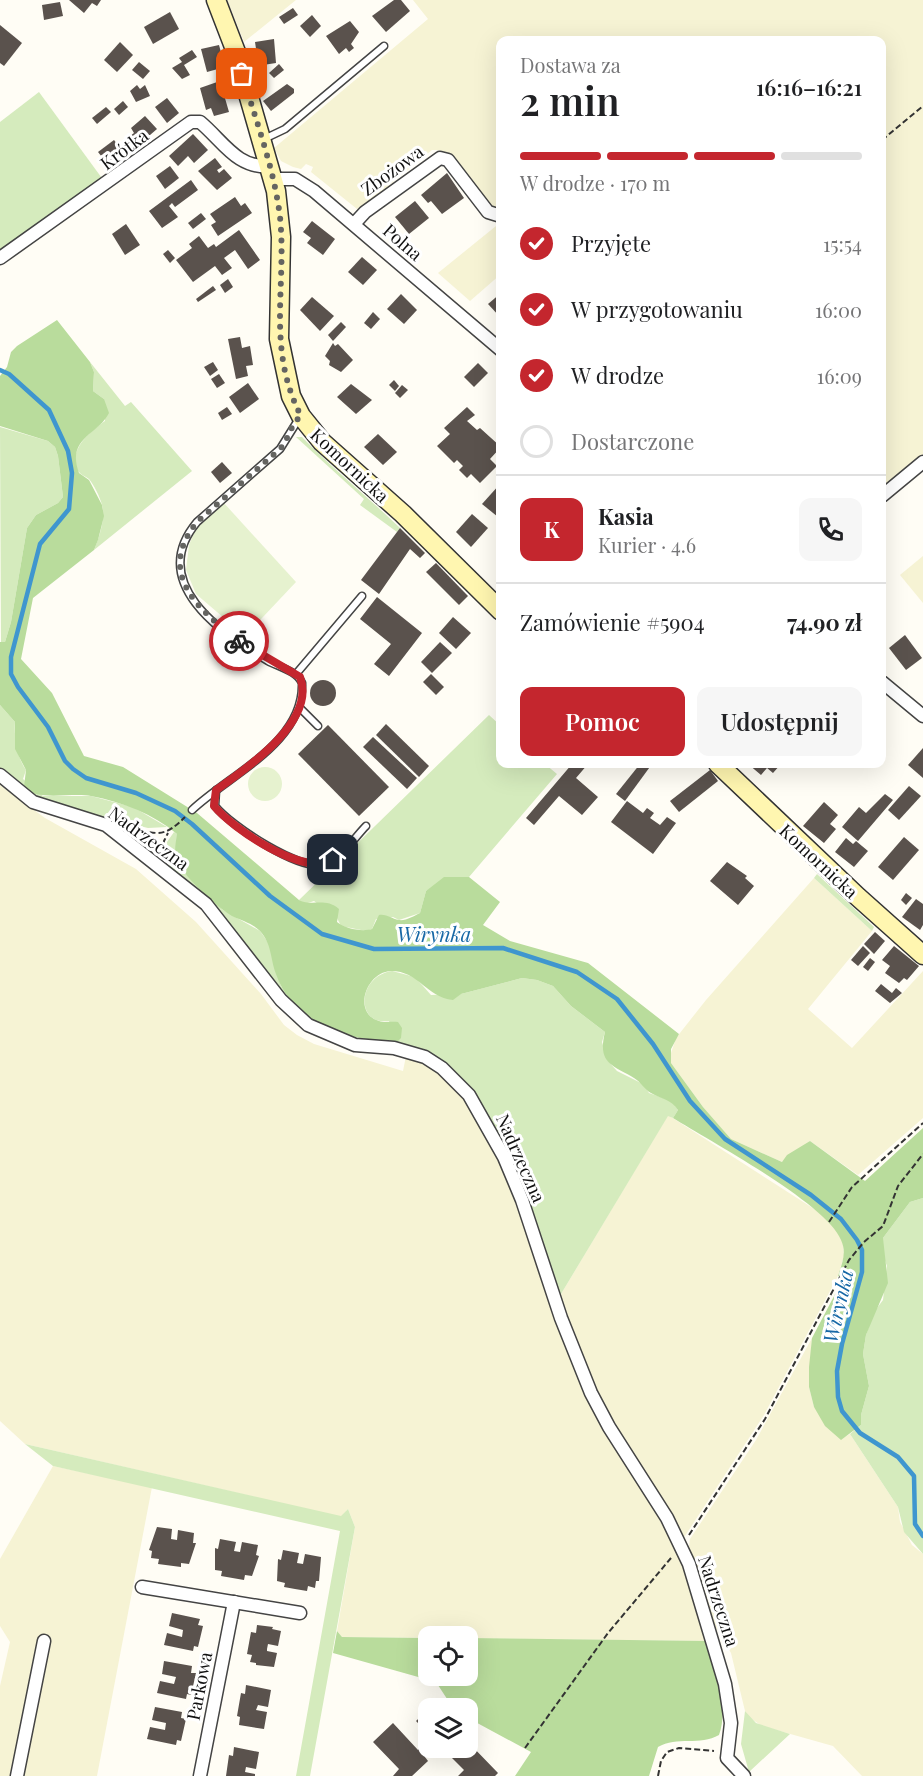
<!DOCTYPE html>
<html lang="pl">
<head>
<meta charset="utf-8">
<style>
  body { margin:0; font-family:"Playfair Display",serif; background:#f6f6f6; color:#202124; height:100vh; display:flex; flex-direction:column; font-size:22px; white-space:nowrap }
  * { box-sizing:border-box; margin:0 }
  p { font-size:20px; color:#757577 }
  .icon { flex:none; width:33px; height:33px; fill:none; stroke:currentColor; stroke-width:2; stroke-linecap:round; stroke-linejoin:round }
  .map { position:relative; flex:1; overflow:hidden }
  .panel { position:absolute; left:496px; top:36px; width:390px; height:732px; display:flex; flex-direction:column; background:#fff; border-radius:12px; box-shadow:0 6px 24px #0002 }
  .panel>* { flex:none }
  .tools { position:absolute; left:418px; top:1626px; display:grid; gap:12px }
  .tools a { display:grid; place-items:center; width:60px; height:60px; border-radius:12px; background:#fff; box-shadow:0 6px 24px #0002; font-size:30px }
  .pin { position:absolute; display:grid; place-items:center; width:51px; height:51px; color:#fff; margin:-26px; border-radius:12px; box-shadow:0 3px 9px #0006 }
  .courier { position:absolute; display:grid; place-items:center; width:60px; height:60px; margin:-30px; border:4px solid #c4262e; border-radius:50%; background:#fff; color:#222; box-shadow:0 2px 8px #0007 }
  .headline em { font-style:normal; font-weight:600 }
  .headline div { display:flex; flex-direction:column-reverse }
  .headline { display:flex; align-items:center; justify-content:space-between; height:102px; padding:0 24px }
  h1 { font-size:39px; font-weight:600; line-height:45px }
  .bar { display:grid; grid-template-columns:repeat(4,1fr); gap:9px 6px; align-content:center; height:72px; padding:0 24px }
  .bar i { height:8px; border-radius:4px; background:#e0e0e0 }
  .bar .selected { background:#c4262e }
  .bar p { grid-column:span 4 }
  .line { display:flex; align-items:center; gap:15px; padding:0 24px; border-top:2px solid #e0e0e0 }
  .line div { flex:1 }
  .round { display:grid; place-items:center; flex:none; width:63px; height:63px; border-radius:12px; background:#f6f6f6 }
  ol { padding:0 24px; list-style:none }
  li { display:flex; align-items:center; gap:18px; height:66px }
  li p { margin-inline-start:auto }
  li .icon { padding:6px; border-radius:50%; background:#c4262e; color:#fff; stroke-width:4 }
  li:last-child { color:#757577 }
  li i { width:33px; height:33px; border:3px solid #e0e0e0; border-radius:50% }
  .primary-button { display:flex; gap:12px; margin-top:auto; padding:12px 24px }
  .primary-button a { flex:1; height:69px; border-radius:12px; background:#c4262e; color:#fff; font-size:24px; font-weight:600; line-height:69px; text-align:center }
  .primary-button a+a { background:#f6f6f6; color:#202124 }
  .map>svg:first-child { display:block }
</style>
</head>
<body>
<div class="map">
<svg width="923" height="1776" viewBox="0 0 923 1776">
  <rect width="100%" height="100%" fill="#fffdf5"/>
  <g fill="#f6f3d4">
    <path d="M227 0H296L244 42Z"/>
    <path d="M413 0H923V454L882 488V40H501V211L487 203 452 154 437 150H432L363 207 361 206 357 209 311 172 313 167 306 164 301 169 293 167 281 161 274 148 428 19Z"/>
    <path d="M501 222V274L470 301 438 273Z"/>
    <path d="M923 556V603L900 575Z"/>
    <path d="M0 785 45 818 136 869 196 922 261 994 284 1025 297 1035 314 1044 403 1071 406 1056 424 1062 440 1073 464 1098 490 1140 521 1211 563 1338 664 1522 685 1568 709 1641 342 1637 337 1631 355 1527 348 1509 341 1517 25 1444 0 1421Z"/>
    <path d="M814 878 872 931 808 1009 852 1048 923 971V1118L858 1175 810 1141 782 1162 731 1139 703 1107 671 1063 670 1056 676 1038 706 1000Z"/>
    <path d="M668 1115 822 1214 837 1230 843 1242 844 1256 838 1276 764 1415 683 1539 596 1393 558 1299Z"/>
    <path d="M812 1338 809 1387 814 1407 841 1439 850 1434 898 1507 900 1522 912 1545 923 1554V1776H862L833 1746 762 1726 750 1718 745 1711 731 1653 715 1626 689 1546 690 1539 756 1440Z"/>
    <path d="M53 1466 152 1487 97 1776H0V1686L10 1642 0 1626V1559Z"/>
  </g>
  <g fill="#d5ebbd">
    <path d="M39 92 104 181 0 253V122Z"/>
    <path d="M90 362 125 406 131 402 192 471 94 550C99 538 106 517 102 505 100 497 94 485 89 479 85 476 81 475 78 471 67 450 91 431 105 421L104 399 93 391 94 372Z"/>
    <path d="M0 427 48 441 55 447 58 456 63 497 58 503 36 515 27 528 11 622 5 642H1Z"/>
    <path d="M296 437H302C333 469 368 497 400 528L397 532 360 505 364 499Z"/>
    <path d="M0 705 15 722C14 738 17 757 26 770L23 779 43 796H91L133 807 167 827 148 828 42 802 0 770Z"/>
    <path d="M489 715 501 726V764H545L557 774 469 877H451L426 891 420 913 399 920 393 917 376 919 372 929 366 931 341 926 337 918 314 901 305 904 299 900Z"/>
    <path d="M174 832 177 834 176 857 181 869 223 910 260 931 270 945 281 986 292 1003 169 866 167 842Z"/>
    <path d="M817 874 874 927 872 931 814 878Z"/>
    <path d="M392 971 415 977 431 995 461 994 522 978 537 980 553 986 571 1006 605 1032 602 1042 608 1061 617 1071 643 1084 649 1093 672 1101 678 1110 673 1118 668 1116 558 1299 476 1096C457 1067 426 1057 396 1043L389 1021C355 1026 357 976 392 971Z"/>
    <path d="M923 1198V1554L904 1532 898 1507 850 1434 861 1425V1415L869 1386 863 1354 866 1335 874 1312 883 1300 887 1266 882 1253 883 1238 910 1202Z"/>
    <path d="M25 1444 341 1516 348 1509 355 1527 310 1776H296L340 1531 53 1466Z"/>
    <path d="M745 1711 756 1723 790 1734 749 1772 741 1744Z"/>
  </g>
  <g fill="#b9dc9c">
    <path d="M57 320 90 362 94 372 93 391 104 399 109 413C98 435 66 438 79 473L89 480 102 505 104 516 98 540 94 550 33 598 21 659 52 693 84 756 123 767 197 813 299 900C312 907 325 897 339 909L337 922C345 929 363 932 372 929L379 915C388 914 391 919 399 920 406 921 414 916 420 913L426 891 444 877H469L500 902 483 925 510 941 588 963 679 1034 671 1049V1063L703 1107 731 1139 782 1162 787 1155 810 1141 865 1181 923 1128V1198L910 1202 883 1238 888 1283 866 1335 863 1354 869 1386 861 1415V1425L841 1440 825 1426 814 1407 809 1387V1367L812 1338 843 1279 838 1276C842 1263 847 1253 841 1240 827 1204 710 1141 673 1118L678 1110C671 1099 663 1100 651 1093 645 1090 641 1082 634 1078 613 1065 597 1064 605 1032L571 1006 553 986 537 980 522 978 461 994 453 1000C426 997 419 971 391 971 366 972 352 1013 379 1021 385 1023 392 1021 398 1022L402 1028 401 1038 396 1043C348 1040 293 1024 276 974 270 958 272 944 260 931 252 923 242 921 232 916 219 909 178 872 176 857 174 851 176 841 177 834 153 814 123 802 91 796 72 792 36 802 24 787L26 770 15 749V722L0 705V642H5L11 622 27 528 36 515 58 503 63 497 58 456 55 447 48 441 0 426V376L7 367 11 352 17 346Z"/>
    <path d="M337 1631 342 1637 429 1638V1676H468V1638L709 1641C716 1669 729 1708 719 1735 700 1746 677 1736 658 1747L649 1776H515L531 1752 468 1718V1708H453L436 1682 333 1653Z"/>
  </g>
  <g fill="#e6f2cf">
    <path d="M223 502 296 582 245 636 196 594 186 570 189 545 195 530Z"/>
    <circle cx="265" cy="784" r="17"/>
  </g>
  <g fill="none" stroke-linecap="round" stroke-linejoin="round">
    <path stroke="#3f96cf" stroke-width="4.5" d="M0 370 9 374 49 410 68 451 72 473 69 509 40 544 11 657V674L18 687 48 727 65 761 73 769 86 778 136 793 175 811 192 824 270 896 322 934 374 949 503 948 577 972 617 999 653 1044 690 1101 725 1139 811 1195 841 1219 857 1240 862 1250V1272L842 1344 837 1371 838 1397 842 1411 860 1433 898 1457 914 1476 915 1524 923 1536"/>
  </g>
  <g fill="#5a524d">
    <path d="M69 0H101L97 6 92 3 84 13Z"/>
    <path d="M394 0H401L410 11 386 32 372 16Z"/>
    <path d="M60 2 63 16 44 20 42 5Z"/>
    <path d="M293 8 298 15 284 24 279 17Z"/>
    <path d="M170 12 179 29 153 44 144 27Z"/>
    <path d="M312 15 321 26 310 37 300 26Z"/>
    <path d="M350 21 359 32 351 44 354 48 349 52 346 48 339 54 326 36Z"/>
    <path d="M0 25 22 43 4 66 0 63Z"/>
    <path d="M274 39 276 63 263 65V61L258 62 255 42Z"/>
    <path d="M120 42 133 55 117 72 104 60Z"/>
    <path d="M219 45 225 67 207 72 201 49Z"/>
    <path d="M192 50 197 57 184 65 190 75 182 79 172 68 182 62 179 58Z"/>
    <path d="M139 62 150 71 143 79 132 70Z"/>
    <path d="M279 64 284 70 274 78 269 73Z"/>
    <path d="M220 81 229 112 214 116 211 108 206 110 200 88Z"/>
    <path d="M287 84 294 89V93L271 111 263 101Z"/>
    <path d="M137 85 140 89 145 85 150 96 136 102 130 91Z"/>
    <path d="M167 98 179 113 167 123 155 107Z"/>
    <path d="M123 101 128 107 119 115 114 109Z"/>
    <path d="M106 107 111 112 97 124 92 118Z"/>
    <path d="M145 116 157 129 143 141 146 144 141 149 130 136 134 133 131 128Z"/>
    <path d="M193 134 208 150 194 163 188 156 178 166 169 156Z"/>
    <path d="M114 140 125 154 109 166 98 152Z"/>
    <path d="M215 158 222 167 217 170 219 173 224 169 232 178 217 190 198 171Z"/>
    <path d="M170 166 179 178 165 189 156 176Z"/>
    <path d="M447 173 464 198 442 214 431 201 428 203 421 195Z"/>
    <path d="M191 180 198 190 175 207 172 203 169 206 178 217 162 228 149 211Z"/>
    <path d="M235 197 241 206 245 203 252 213 218 236 211 225 216 222 210 214Z"/>
    <path d="M415 201 429 218 409 234 395 217Z"/>
    <path d="M201 213 206 219 193 229 188 223Z"/>
    <path d="M312 221 335 239 323 255 307 243 311 238 303 232Z"/>
    <path d="M126 224 140 245 125 255 112 234Z"/>
    <path d="M239 230 260 260 248 269 235 250 224 258 232 268 222 275 215 266 193 282 176 260 192 248 189 244 199 236 208 248 214 244 216 247Z"/>
    <path d="M168 250 175 258 170 263 163 254Z"/>
    <path d="M362 257 377 270 363 285 348 272Z"/>
    <path d="M228 279 233 287 225 293 220 285Z"/>
    <path d="M213 286 216 290 198 302 196 299Z"/>
    <path d="M501 293V316L500 317 488 304Z"/>
    <path d="M401 294 417 310 404 324 387 309Z"/>
    <path d="M312 297 334 316 320 331 300 310Z"/>
    <path d="M373 312 380 319 371 329 364 323Z"/>
    <path d="M341 322 346 327 333 341 328 335Z"/>
    <path d="M240 337 242 348 250 346 253 365 246 366 248 376 236 379 228 339Z"/>
    <path d="M333 343 335 346 338 344 353 360 341 372 329 365 330 361 325 356Z"/>
    <path d="M213 362 218 370 210 376 204 367Z"/>
    <path d="M478 363 488 373 474 387 464 377Z"/>
    <path d="M219 374 225 383 217 388 211 379Z"/>
    <path d="M394 380 399 386 395 391 389 385Z"/>
    <path d="M248 383 259 399 240 413 229 397Z"/>
    <path d="M351 384 372 400 356 414 337 397Z"/>
    <path d="M402 385 408 390 400 398 395 393Z"/>
    <path d="M227 407 232 414 222 420 218 413Z"/>
    <path d="M467 407 475 415 467 421 477 430 480 428 501 447 490 459 497 466 480 483 471 474 467 478 459 470 463 466 457 460 454 463 437 446 450 434 444 428Z"/>
    <path d="M378 434 397 452 383 465 364 447Z"/>
    <path d="M222 462 232 473 220 483 211 472Z"/>
    <path d="M500 484 501 514 498 517 482 504Z"/>
    <path d="M472 514 488 528 471 547 456 532Z"/>
    <path d="M400 528 425 553 420 558 410 549 379 594 361 580Z"/>
    <path d="M436 563 468 596 459 605 426 572Z"/>
    <path d="M377 597 422 633 389 676 374 664 391 644 360 619Z"/>
    <path d="M453 617 471 633 456 649 439 633Z"/>
    <path d="M905 635 922 658 906 670 889 648Z"/>
    <path d="M440 642 452 653 432 673 421 662Z"/>
    <path d="M431 674 444 687 436 695 423 682Z"/>
    <circle cx="323" cy="693" r="13"/>
    <path d="M386 724 429 766 419 777 376 735Z"/>
    <path d="M328 725 389 787 359 816 298 754Z"/>
    <path d="M373 737 417 778 407 789 363 747Z"/>
    <path d="M923 748V778L908 765Z"/>
    <path d="M572 764H588L576 778 598 797 582 815 559 796 534 825 526 818Z"/>
    <path d="M640 764H652L625 801 616 794Z"/>
    <path d="M748 764H781L773 773 767 768 761 775Z"/>
    <path d="M710 770 718 781 679 812 670 801Z"/>
    <path d="M909 786 921 796 899 820 888 810Z"/>
    <path d="M885 794 893 800 858 841 842 827 859 807 866 813Z"/>
    <path d="M627 801 643 813 647 808 654 813 650 818 660 825 667 817 676 823 653 854 611 822Z"/>
    <path d="M824 802 838 815 830 824 836 829 824 843 803 826Z"/>
    <path d="M904 837 919 850 893 880 878 867Z"/>
    <path d="M846 838 853 844 856 841 868 851 854 867 835 852Z"/>
    <path d="M727 862 747 876 745 878 754 886 738 905 710 881Z"/>
    <path d="M906 893 912 898 906 905 901 900Z"/>
    <path d="M916 899 923 904V925L920 930 902 917Z"/>
    <path d="M875 932 885 941 874 954 864 944Z"/>
    <path d="M863 946 870 953 858 966 851 960Z"/>
    <path d="M894 946 919 966 907 980 904 978 899 983 885 973 890 966 882 960Z"/>
    <path d="M870 958 875 962 868 971 863 967Z"/>
    <path d="M881 984 892 993 896 988 902 993 890 1003 875 991Z"/>
    <path d="M157 1527 172 1529 171 1539 177 1540 178 1530 194 1533 193 1543H196L189 1564 181 1563V1567L158 1564 159 1559 151 1558 152 1551 149 1550Z"/>
    <path d="M220 1539 236 1542 234 1551 240 1552 242 1542 258 1545 256 1555 259 1556 252 1576 245 1575 244 1580 221 1576 222 1571 215 1570V1548L218 1549Z"/>
    <path d="M283 1550 299 1553 297 1563 303 1564 305 1554 321 1557 319 1581H316L315 1588 308 1586 307 1591 295 1589 284 1587 285 1583 277 1581 278 1559 281 1560Z"/>
    <path d="M172 1613 200 1619 198 1625 203 1626 198 1647 194 1646 193 1651 164 1645 167 1633 182 1637 183 1630 169 1626Z"/>
    <path d="M257 1625 273 1627 272 1629 281 1631 278 1646 268 1644 267 1649V1651L277 1653 274 1667 256 1665V1663L250 1662 252 1655 247 1654 251 1632 256 1633Z"/>
    <path d="M164 1661 192 1666 191 1673H196L191 1695 187 1694 186 1699 157 1693 160 1681 174 1684 176 1677 162 1674Z"/>
    <path d="M246 1685 271 1690 268 1707 258 1705 256 1710 267 1712 264 1729 239 1725 240 1717 237 1716 241 1693 245 1694Z"/>
    <path d="M433 1705 436 1708H429V1734L416 1721Z"/>
    <path d="M155 1707 182 1712 181 1718 186 1719 181 1741 177 1740 176 1745 147 1739 150 1727 165 1730 166 1723 152 1720Z"/>
    <path d="M393 1723 418 1750 429 1740V1748H434L425 1757 428 1761 412 1776H393L399 1769 373 1742Z"/>
    <path d="M468 1742 498 1773 495 1776H458L464 1770 442 1748H468Z"/>
    <path d="M234 1747 259 1752 256 1769 246 1767 245 1772 255 1774V1776H226L229 1755 233 1756Z"/>
  </g>
  <g fill="none" stroke-linecap="round" stroke-linejoin="round">
    <g stroke="#444" stroke-width="9">
      <g id="lane">
        <path d="M264 139 285 129 384 46"/>
        <path d="M296 674 362 596"/>
        <path d="M299 707 318 726"/>
        <path d="M216 790 215 806C230 825 301 873 326 864 341 859 355 837 366 826"/>
        <path d="M192 810C230 774 304 743 302 683 297 671 279 667 268 661 220 633 147 582 197 522L280 449 300 417"/>
      </g>
    </g>
    <g stroke="#444" stroke-width="15">
      <g id="street">
        <path d="M273 179H295L314 191 501 350"/>
        <path d="M354 224 365 212 440 158 448 160 488 212 501 216"/>
        <path d="M0 258 191 122H200C223 141 237 169 270 166"/>
        <path d="M882 496 923 462"/>
        <path d="M882 682 923 716"/>
        <path d="M0 775 33 802 106 825 206 904 281 1000 308 1025 355 1045 394 1048 425 1057 442 1068 469 1095 504 1157 522 1200 561 1318 591 1393 609 1427 667 1518 689 1564 725 1684 731 1723 727 1758 744 1776"/>
        <path d="M142 1587 300 1613"/>
        <path d="M17 1776 44 1641"/>
        <path d="M200 1776 234 1602"/>
      </g>
    </g>
    <g stroke="#333" stroke-width="21">
      <g id="secondary">
        <path d="M216 0 236 52 276 191 281 237 279 339 291 396 301 416 322 442 403 514 501 611"/>
        <path d="M718 764 858 897 923 955"/>
      </g>
    </g>
    <g stroke="#333" stroke-width="2" stroke-dasharray="6 3" stroke-linecap="butt">
      <path d="M882 140 923 106"/>
      <path d="M132 828C159 835 165 837 185 817"/>
      <path d="M163 853 164 841 168 833"/>
      <path d="M829 1222 852 1187 923 1123"/>
      <path d="M689 1535 765 1419 849 1260 864 1242 883 1226 898 1186 923 1154"/>
      <path d="M525 1748 608 1633 671 1558"/>
      <path d="M658 1776 661 1761 667 1752 679 1748 714 1751"/>
    </g>
    <use href="#lane" stroke="#fff" stroke-width="6"/>
    <use href="#street" stroke="#fff" stroke-width="12"/>
    <use href="#secondary" stroke="#fff6b0" stroke-width="18"/>
  </g>
  <g fill="none" stroke-linecap="round" stroke-linejoin="round">
    <path stroke="#646461" stroke-width="6" stroke-dasharray="0 10.8" d="M239 641C199 610 155 574 197 522L280 449C289 439 290 425 301 416 266 348 287 287 280 217 274 168 256 121 242 74"/>
    <path stroke="#c4262e" stroke-width="8" d="M239 641 300 677C317 721 246 769 216 790L214 806C233 829 304 877 333 860"/>
  </g>
  <g text-anchor="middle" dominant-baseline="central" stroke-width="6" stroke-linejoin="round" paint-order="stroke">
    <g font-size="18" fill="#111" stroke="#fff">
      <text transform="translate(124 149) rotate(-37)">Krótka</text>
      <text transform="translate(392 170) rotate(-36)">Zbożowa</text>
      <text transform="translate(403 242) rotate(41)">Polna</text>
      <text transform="translate(350 465) rotate(43)">Komornicka</text>
      <text transform="translate(149 838) rotate(36)">Nadrzeczna</text>
      <text transform="translate(819 861) rotate(43)">Komornicka</text>
      <text transform="translate(521 1158) rotate(66)">Nadrzeczna</text>
      <text transform="translate(719 1601) rotate(72)">Nadrzeczna</text>
      <text transform="translate(199 1686) rotate(-79)">Parkowa</text>
    </g>
    <g font-size="20" font-style="italic" fill="#1768a6" stroke="#fff">
      <text x="434" y="933">Wirynka</text>
      <text transform="translate(837 1306) rotate(-77)">Wirynka</text>
    </g>
  </g>
</svg>
<div class="tools">
<a><svg class="icon" aria-label="locate" viewBox="0 0 24 24"><circle cx="12" cy="12" r="6"/><path d="M12 2v4M12 18v4M2 12h4M18 12h4"/></svg></a>
<a><svg class="icon" aria-label="layers" viewBox="0 0 24 24"><path d="M12 4l9 5-9 5-9-5zM3 14l9 5 9-5"/></svg></a>
</div>
<div class="pin" style="left:242px;top:74px;background:#ea580c"><svg class="icon" aria-label="bag" viewBox="0 0 24 24"><path d="M5 8h14l-1 12H6zM9 8a3 3 0 0 1 6 0"/></svg></div>
<div class="pin" style="left:333px;top:860px;background:#1f2937"><svg class="icon" aria-label="home" viewBox="0 0 24 24"><path d="M3 11l9-7 9 7M6 9v11h12V9"/></svg></div>
<div class="courier" style="left:239px;top:641px"><svg class="icon" aria-label="bike" viewBox="0 0 24 24"><circle cx="6" cy="16" r="4"/><circle cx="18" cy="16" r="4"/><path d="M6 16l4-8h5l3 8M10 8l3 8H6M13 5h3"/></svg></div>
<section class="panel">
<div class="headline"><div><h1>2 min</h1><p>Dostawa za</p></div><em>16:16–16:21</em></div>
<div class="bar"><i class="selected"></i><i class="selected"></i><i class="selected"></i><i></i><p>W drodze · 170 m</p></div>
<ol>
<li><svg class="icon" aria-label="check" viewBox="0 0 24 24"><path d="M5 12l5 5 9-10"/></svg>Przyjęte<p>15:54</p></li>
<li><svg class="icon" aria-label="check" viewBox="0 0 24 24"><path d="M5 12l5 5 9-10"/></svg>W przygotowaniu<p>16:00</p></li>
<li><svg class="icon" aria-label="check" viewBox="0 0 24 24"><path d="M5 12l5 5 9-10"/></svg>W drodze<p>16:09</p></li>
<li><i></i>Dostarczone</li>
</ol>
<div class="line" style="height:108px"><b class="round" style="background:#c4262e;color:#fff">K</b><div><b>Kasia</b><p>Kurier · 4.6</p></div><a class="round"><svg class="icon" aria-label="phone" viewBox="0 0 24 24"><path d="M5 4h4l2 5-3 2q2 4 5 5l2-3 5 2v4C11 20 4 13 5 4z"/></svg></a></div>
<div class="line" style="height:78px"><div>Zamówienie #5904</div><b>74.90 zł</b></div>
<div class="primary-button"><a>Pomoc</a><a>Udostępnij</a></div>
</section>
</div>
</body>
</html>
